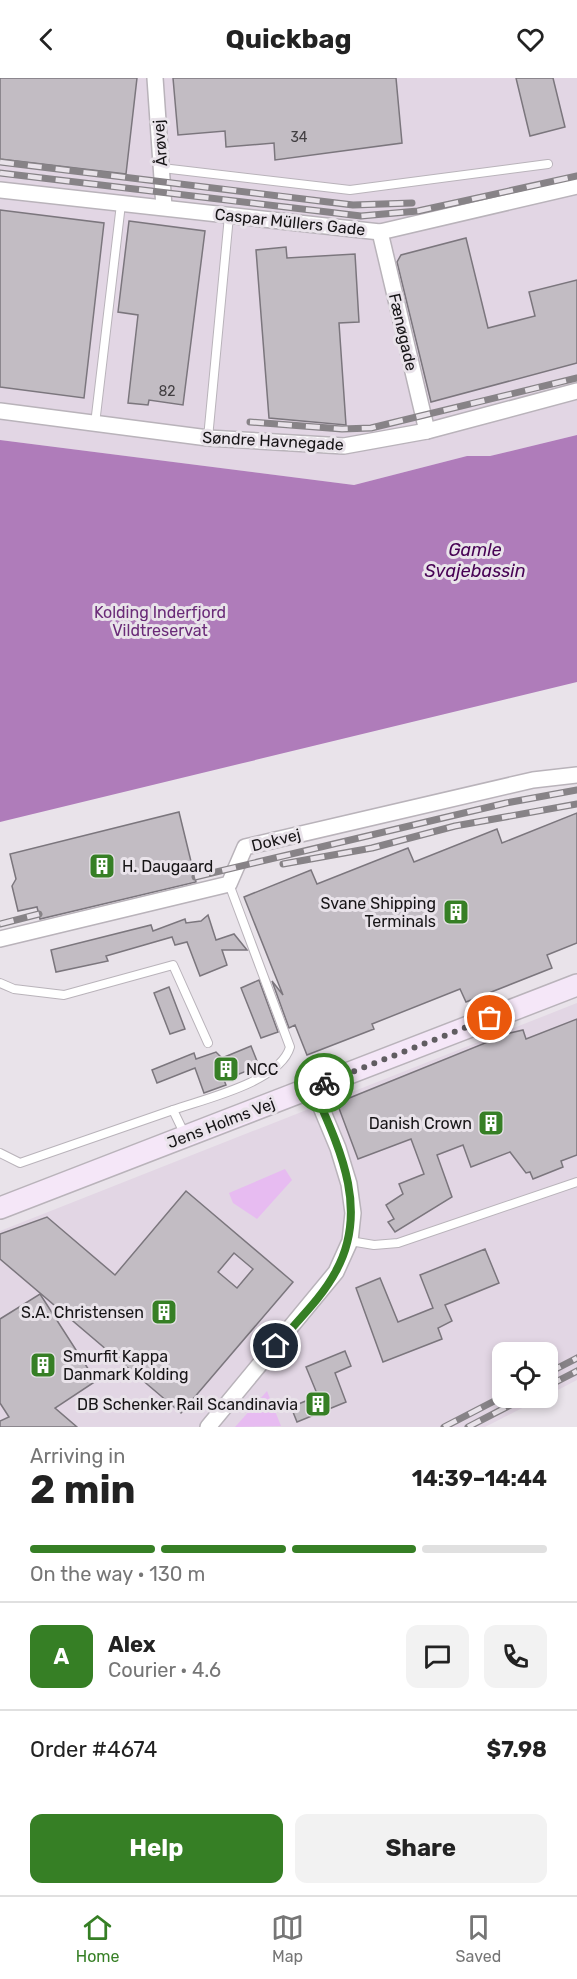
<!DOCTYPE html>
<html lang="en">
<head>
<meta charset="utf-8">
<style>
  body { margin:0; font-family:Rubik,sans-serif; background:#f2f2f2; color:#222; height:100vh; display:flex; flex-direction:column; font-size:22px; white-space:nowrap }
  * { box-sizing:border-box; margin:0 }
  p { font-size:20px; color:#767676 }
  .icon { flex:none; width:33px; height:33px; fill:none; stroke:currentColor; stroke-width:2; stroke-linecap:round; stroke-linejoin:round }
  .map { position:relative; height:1349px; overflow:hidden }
  .sheet { display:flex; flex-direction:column; background:#fff; flex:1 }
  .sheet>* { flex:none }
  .fabs { position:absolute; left:492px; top:1264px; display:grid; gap:12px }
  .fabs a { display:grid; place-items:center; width:66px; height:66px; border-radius:12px; background:#fff; box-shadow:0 3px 9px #0003; font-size:30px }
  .pin { position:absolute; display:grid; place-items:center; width:51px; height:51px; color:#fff; margin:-26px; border:3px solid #fff; border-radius:50%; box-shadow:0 2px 6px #0007 }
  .courier { position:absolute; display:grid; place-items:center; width:60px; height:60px; margin:-30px; border:4px solid #367f25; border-radius:50%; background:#fff; color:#222; box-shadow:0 2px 8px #0007 }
  .head em { font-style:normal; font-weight:700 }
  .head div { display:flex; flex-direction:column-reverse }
  .head { display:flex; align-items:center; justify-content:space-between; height:102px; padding:0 30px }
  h1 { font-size:39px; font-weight:700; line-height:45px }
  .bar { display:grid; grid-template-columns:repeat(4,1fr); gap:9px 6px; align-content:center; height:72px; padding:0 30px }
  .bar i { height:8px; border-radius:4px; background:#e0e0e0 }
  .bar .selected { background:#367f25 }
  .bar p { grid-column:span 4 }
  .line { display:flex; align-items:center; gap:15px; padding:0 30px; border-top:2px solid #e0e0e0 }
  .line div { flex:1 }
  .round { display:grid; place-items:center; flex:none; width:63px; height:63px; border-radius:12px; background:#f2f2f2 }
  .primary-button { display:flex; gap:12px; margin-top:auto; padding:12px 30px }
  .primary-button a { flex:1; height:69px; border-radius:12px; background:#367f25; color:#fff; font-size:24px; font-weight:700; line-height:69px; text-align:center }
  .primary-button a+a { background:#f2f2f2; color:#222 }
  header { display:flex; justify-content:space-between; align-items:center; height:78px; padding:0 30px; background:#fff; font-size:27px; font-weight:700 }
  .tab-bar { display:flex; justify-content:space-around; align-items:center; height:84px; border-top:2px solid #e0e0e0; background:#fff; font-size:16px; color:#767676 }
  .tab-bar a { display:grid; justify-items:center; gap:3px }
  .tab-bar .selected { color:#367f25 }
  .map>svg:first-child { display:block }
</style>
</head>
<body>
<header><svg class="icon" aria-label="back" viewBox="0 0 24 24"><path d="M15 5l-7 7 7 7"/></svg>Quickbag<svg class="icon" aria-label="heart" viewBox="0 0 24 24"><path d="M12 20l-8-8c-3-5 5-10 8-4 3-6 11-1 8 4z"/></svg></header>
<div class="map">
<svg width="577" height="1349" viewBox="0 0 577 1349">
  <rect width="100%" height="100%" fill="#e9e3ea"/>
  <g fill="#e2d6e4">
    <path d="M0 0H577V357L490 378H467L354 407 0 362Z"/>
    <path d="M577 925V1302L548 1317V1275H502V1320H542L485 1349H0V1153Z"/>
  </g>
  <g fill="#e7bbf1">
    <path d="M285 1091 292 1102 257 1141 233 1125 229 1115Z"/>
    <path d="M267 1313 281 1348 235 1349Z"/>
  </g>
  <path fill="#af7cba" d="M577 357V604L0 744V362L354 407 467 378H490Z"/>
  <g fill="#c2bcc3" stroke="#7b767d" stroke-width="1.5" fill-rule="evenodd">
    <path d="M0 0H137L126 96 0 81Z"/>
    <path d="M173 0H396L402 65 275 82 274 65 226 69 225 53 178 57Z"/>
    <path d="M516 0H553L565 49 530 58Z"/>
    <path d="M0 132 104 145 84 320 0 309Z"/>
    <path d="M129 143 205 153 183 327 149 322 148 327 128 325 138 237 118 234Z"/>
    <path d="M466 160 488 250 535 238 529 214 577 202V285L431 324 397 184 401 177Z"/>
    <path d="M286 169 287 180 355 176 359 244 339 245 346 347 269 340 256 172Z"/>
    <path d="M179 734 196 804 40 841 37 829 18 833 12 808 16 801 10 776Z"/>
    <path d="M577 735V865L547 877 552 890 466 924 460 911 372 946 374 951 307 977 295 947 289 950 272 903 283 917 244 819 311 792 317 806 408 770 414 784 497 751 502 765Z"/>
    <path d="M208 837 216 862 234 856 247 872H222L227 887 200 898 187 864 175 867 172 859 106 878 108 883 56 894 51 872 151 847 153 853 185 841 186 845 201 843Z"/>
    <path d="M259 902 278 954 261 960 241 910Z"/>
    <path d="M169 909 185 951 170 956 154 915Z"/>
    <path d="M577 941V1077L561 1083 563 1089 533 1101 530 1094 526 1095 510 1074 471 1089 463 1067 437 1077 452 1119 395 1154 388 1144 394 1141 386 1127 403 1116 399 1106 424 1096 411 1061 358 1081 337 1025 510 955 523 952 526 961Z"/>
    <path d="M251 968 259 988 224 1002 226 1007 204 1015 195 990 157 1005 152 992 194 975 196 981 216 974 222 980Z"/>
    <path d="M186 1113 293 1204 181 1335 0 1181V1156L47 1139 115 1197ZM234 1175 253 1191 237 1210 218 1194Z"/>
    <path d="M485 1171 499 1205 445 1227 452 1243 438 1250 442 1261 383 1284 356 1210 380 1200 398 1244 433 1230 420 1197Z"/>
    <path d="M40 1216 96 1303 55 1330 77 1349H0V1343L9 1339 0 1325V1241Z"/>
    <path d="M345 1273 351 1288 335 1295 346 1324 297 1344 291 1329 318 1318 306 1289Z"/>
  </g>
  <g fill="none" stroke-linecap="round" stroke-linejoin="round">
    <g stroke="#b9b3ba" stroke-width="10">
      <g id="lane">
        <path d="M162 90 350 112 548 86"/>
        <path d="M95 346 121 126"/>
        <path d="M208 360 229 138"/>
        <path d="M0 905 14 911 64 917 173 887 208 965"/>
        <path d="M185 1057 173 1032C204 1021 280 1004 290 969L229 806"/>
        <path d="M0 1075 20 1085 173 1032"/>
        <path d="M350 1163 374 1167 398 1165 577 1104"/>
      </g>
    </g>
    <g stroke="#b9b3ba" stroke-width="18">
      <g id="street">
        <path d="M155 0 164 129"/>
        <path d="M0 112 380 154 577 108"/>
        <path d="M380 154 427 353"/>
        <path d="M0 333 208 360 344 368 427 353 577 313"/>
        <path d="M0 861 229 806 245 769 533 702 577 697"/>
        <path d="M208 1349 336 1194 350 1163 353 1135 349 1106 338 1070 313 1010"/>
      </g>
    </g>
    <g stroke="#b9b3ba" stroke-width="24">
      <path id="secondary" d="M0 1130 577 907"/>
    </g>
    <use href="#lane" stroke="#fff" stroke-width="8"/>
    <use href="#street" stroke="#fff" stroke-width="15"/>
    <use href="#secondary" stroke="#f5e7f8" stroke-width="21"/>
    <g stroke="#878387" stroke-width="7">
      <g id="rail">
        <path d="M0 84 353 127 412 125"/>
        <path d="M0 95 361 138 418 133 577 98"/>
        <path d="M250 344 342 351 371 350 577 300"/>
        <path d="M283 786 372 770 455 748 577 726"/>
        <path d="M195 799 506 725 577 712"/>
        <path d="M0 846 39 836"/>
        <path d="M548 1295 577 1280"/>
        <path d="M548 1308 577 1293"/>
        <path d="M444 1349 502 1319"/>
        <path d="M468 1349 524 1320"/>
      </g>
    </g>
    <use href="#rail" stroke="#e9e3ea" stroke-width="4.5" stroke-dasharray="14" stroke-linecap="butt"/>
  </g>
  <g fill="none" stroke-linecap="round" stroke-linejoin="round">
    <path stroke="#605d61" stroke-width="6" stroke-dasharray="0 10.8" d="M324 1005 490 940"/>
    <path stroke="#367f25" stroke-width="8" d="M276 1268C296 1244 322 1220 336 1193 370 1131 339 1069 313 1010L324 1005"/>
  </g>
  <defs>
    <g id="building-square" transform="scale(1.35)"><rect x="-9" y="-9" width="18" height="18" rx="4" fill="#367f25" stroke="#e9e3ea"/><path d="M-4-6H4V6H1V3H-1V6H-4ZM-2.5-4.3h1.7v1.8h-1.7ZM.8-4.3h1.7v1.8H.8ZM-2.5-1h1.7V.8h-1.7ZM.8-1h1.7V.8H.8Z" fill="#fff"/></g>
  </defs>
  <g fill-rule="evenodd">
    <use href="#building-square" x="102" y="788"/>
    <use href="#building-square" x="456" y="834"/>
    <use href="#building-square" x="226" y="991"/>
    <use href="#building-square" x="491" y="1045"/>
    <use href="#building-square" x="164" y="1234"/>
    <use href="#building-square" x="43" y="1287"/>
    <use href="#building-square" x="318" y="1326"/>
  </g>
  <g text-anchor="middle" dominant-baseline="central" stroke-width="6" stroke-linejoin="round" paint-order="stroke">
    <g font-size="14" fill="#423f42">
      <text x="299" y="59">34</text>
      <text x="167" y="313">82</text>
    </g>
    <g font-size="16" fill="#171517" stroke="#e9e3ea">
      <text transform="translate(160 65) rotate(-94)">Årøvej</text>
      <text transform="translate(290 144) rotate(6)">Caspar Müllers Gade</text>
      <text transform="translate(403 254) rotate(77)">Fænøgade</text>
      <text transform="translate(273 363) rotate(3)">Søndre Havnegade</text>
      <text transform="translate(276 762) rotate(-14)">Dokvej</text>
      <text transform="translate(221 1045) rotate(-21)">Jens Holms Vej</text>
    </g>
    <g font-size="16" fill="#6a2b78" stroke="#e9e3ea">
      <text x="160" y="534">Kolding Inderfjord<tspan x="160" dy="18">Vildtreservat</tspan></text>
    </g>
    <g font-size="16" fill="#171517" stroke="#e9e3ea" text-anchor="end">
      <text x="122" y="788" text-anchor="start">H. Daugaard</text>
      <text x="436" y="825">Svane Shipping<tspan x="436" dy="18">Terminals</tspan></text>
      <text x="246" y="991" text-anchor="start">NCC</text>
      <text x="472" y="1045">Danish Crown</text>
      <text x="144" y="1234">S.A. Christensen</text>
      <text x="63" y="1278" text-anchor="start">Smurfit Kappa<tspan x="63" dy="18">Danmark Kolding</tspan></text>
      <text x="298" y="1326">DB Schenker Rail Scandinavia</text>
    </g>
    <g font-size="18" font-style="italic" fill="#470254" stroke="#e9e3ea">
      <text x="475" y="472">Gamle<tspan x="475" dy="21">Svajebassin</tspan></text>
    </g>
  </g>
</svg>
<div class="fabs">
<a><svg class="icon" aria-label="locate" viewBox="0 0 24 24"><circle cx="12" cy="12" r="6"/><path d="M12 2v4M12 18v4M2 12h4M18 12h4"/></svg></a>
</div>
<div class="pin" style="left:490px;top:940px;background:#ea580c"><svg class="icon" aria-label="bag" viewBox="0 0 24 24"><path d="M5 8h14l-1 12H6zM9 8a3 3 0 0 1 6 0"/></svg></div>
<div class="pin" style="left:276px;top:1268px;background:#1f2937"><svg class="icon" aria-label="home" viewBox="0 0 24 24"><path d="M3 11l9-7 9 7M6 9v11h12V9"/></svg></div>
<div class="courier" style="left:324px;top:1005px"><svg class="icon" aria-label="bike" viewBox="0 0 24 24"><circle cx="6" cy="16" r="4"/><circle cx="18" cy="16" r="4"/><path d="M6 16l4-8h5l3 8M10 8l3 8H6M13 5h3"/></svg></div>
</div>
<section class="sheet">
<div class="head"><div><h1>2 min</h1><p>Arriving in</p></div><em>14:39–14:44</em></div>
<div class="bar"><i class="selected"></i><i class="selected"></i><i class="selected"></i><i></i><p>On the way · 130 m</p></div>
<div class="line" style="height:108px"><b class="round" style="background:#367f25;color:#fff">A</b><div><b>Alex</b><p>Courier · 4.6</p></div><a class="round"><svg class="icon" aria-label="chat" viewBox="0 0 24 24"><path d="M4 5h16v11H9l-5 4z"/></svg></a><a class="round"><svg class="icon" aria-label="phone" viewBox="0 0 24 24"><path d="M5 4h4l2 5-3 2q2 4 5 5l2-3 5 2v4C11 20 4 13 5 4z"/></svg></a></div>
<div class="line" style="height:78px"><div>Order #4674</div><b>$7.98</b></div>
<div class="primary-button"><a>Help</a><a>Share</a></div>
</section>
<nav class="tab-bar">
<a class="selected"><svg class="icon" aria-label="home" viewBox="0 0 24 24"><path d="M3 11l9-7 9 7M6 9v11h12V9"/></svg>Home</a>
<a><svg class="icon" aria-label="map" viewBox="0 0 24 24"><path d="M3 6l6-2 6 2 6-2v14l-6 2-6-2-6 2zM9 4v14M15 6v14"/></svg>Map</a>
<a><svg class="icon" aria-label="saved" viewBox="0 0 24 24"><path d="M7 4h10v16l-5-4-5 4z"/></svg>Saved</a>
</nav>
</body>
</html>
